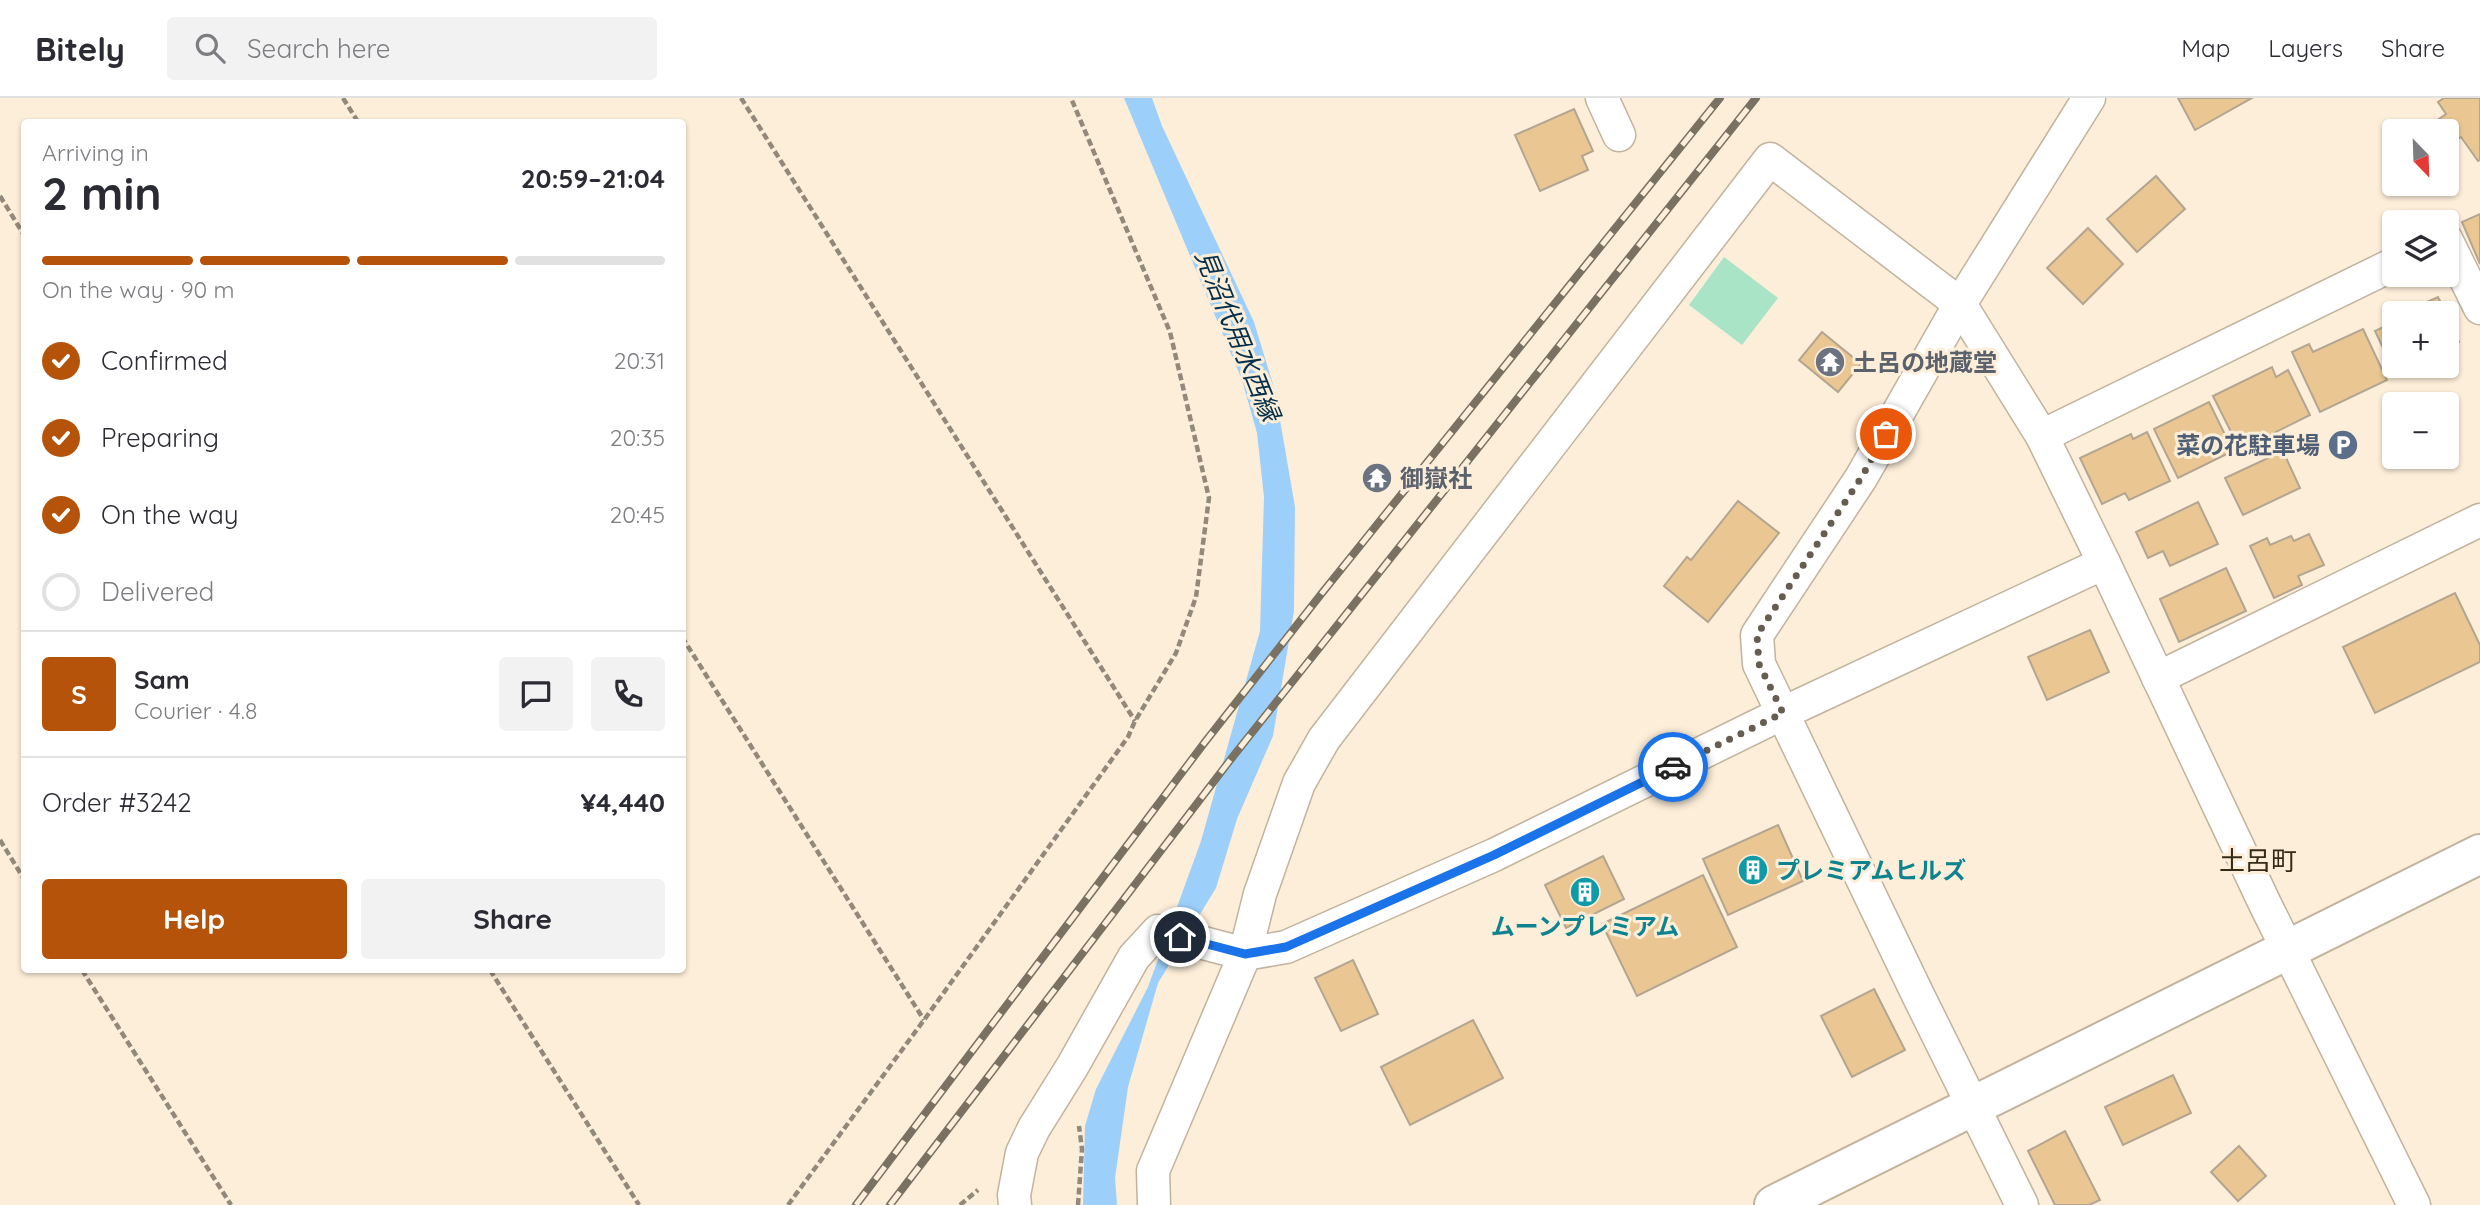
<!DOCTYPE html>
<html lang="en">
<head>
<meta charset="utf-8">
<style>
  body { margin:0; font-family:Quicksand,"Noto Sans JP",sans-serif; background:#f2f2f3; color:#2b2b33; height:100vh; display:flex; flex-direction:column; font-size:26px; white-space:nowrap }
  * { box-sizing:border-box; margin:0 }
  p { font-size:23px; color:#7c7c81 }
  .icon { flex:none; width:38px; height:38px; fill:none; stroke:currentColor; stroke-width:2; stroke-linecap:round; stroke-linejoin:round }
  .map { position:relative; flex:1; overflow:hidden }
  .drawer { position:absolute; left:21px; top:21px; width:665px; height:854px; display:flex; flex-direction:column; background:#fff; border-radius:7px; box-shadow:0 2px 5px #0004 }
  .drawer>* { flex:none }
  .needle { width:46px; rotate:157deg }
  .tools { position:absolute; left:2382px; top:21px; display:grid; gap:14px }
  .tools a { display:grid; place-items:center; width:77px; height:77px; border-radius:7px; background:#fff; box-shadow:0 2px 5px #0004; font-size:35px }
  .pin { position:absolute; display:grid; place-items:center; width:60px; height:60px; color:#fff; margin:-30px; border:4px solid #fff; border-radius:50%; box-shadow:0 2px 7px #0007 }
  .courier { position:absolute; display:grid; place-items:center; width:70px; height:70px; margin:-35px; border:5px solid #1a73e8; border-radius:50%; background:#fff; color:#222; box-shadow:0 2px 9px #0007 }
  .head em { font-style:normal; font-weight:700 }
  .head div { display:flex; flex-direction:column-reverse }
  .head { display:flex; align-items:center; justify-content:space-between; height:119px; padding:0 21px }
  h1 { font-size:46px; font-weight:700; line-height:52px }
  .bar { display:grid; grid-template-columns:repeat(4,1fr); gap:10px 7px; align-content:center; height:84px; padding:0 21px }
  .bar i { height:9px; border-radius:5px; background:#e1e1e2 }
  .bar .on { background:#b45309 }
  .bar p { grid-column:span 4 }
  .line { display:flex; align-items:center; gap:18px; padding:0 21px; border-top:2px solid #e1e1e2 }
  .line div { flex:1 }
  .round { display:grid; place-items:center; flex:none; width:74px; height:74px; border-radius:7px; background:#f2f2f3 }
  ol { padding:0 21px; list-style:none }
  li { display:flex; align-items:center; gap:21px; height:77px }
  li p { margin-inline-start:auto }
  li .icon { padding:7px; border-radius:50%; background:#b45309; color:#fff; stroke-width:4 }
  li:last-child { color:#7c7c81 }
  li i { width:38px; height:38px; border:4px solid #e1e1e2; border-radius:50% }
  .cta { display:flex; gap:14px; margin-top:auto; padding:14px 21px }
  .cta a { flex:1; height:80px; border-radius:7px; background:#b45309; color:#fff; font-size:28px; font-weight:700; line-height:80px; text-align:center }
  .cta a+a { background:#f2f2f3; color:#2b2b33 }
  header { display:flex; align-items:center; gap:42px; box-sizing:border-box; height:98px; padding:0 35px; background:#fff; border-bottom:2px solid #e1e1e2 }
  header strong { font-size:33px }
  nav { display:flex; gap:38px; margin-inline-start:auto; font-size:24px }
  .search { width:490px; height:63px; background:#f2f2f3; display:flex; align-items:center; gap:18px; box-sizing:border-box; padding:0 24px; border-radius:7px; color:#7c7c81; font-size:26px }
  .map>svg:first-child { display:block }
</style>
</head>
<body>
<header>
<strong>Bitely</strong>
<div class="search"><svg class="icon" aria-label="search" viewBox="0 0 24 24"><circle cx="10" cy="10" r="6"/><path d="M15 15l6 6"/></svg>Search here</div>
<nav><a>Map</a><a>Layers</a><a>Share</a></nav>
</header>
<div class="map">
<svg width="2480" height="1107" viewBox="0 0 2480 1107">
  <rect width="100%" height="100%" fill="#fdeed9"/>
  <path fill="#aae4c7" d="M1724 159 1778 200 1742 247 1689 207Z"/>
  <path fill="#9cd0fa" d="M1124 0H1152L1162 28 1254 224 1275 293 1295 409 1294 513 1273 638 1237 721 1216 790 1158 885 1128 989 1115 1080 1117 1107H1083L1085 1028 1096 991 1148 889 1201 743 1260 533 1264 399 1257 335 1242 282Z"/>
  <g fill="#eac792" stroke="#b3a591" stroke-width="2">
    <path d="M2178 0H2252L2195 32Z"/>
    <path d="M2444 0H2480V62L2478 63 2461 39 2446 49V33H2433L2429 28 2446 16 2438 4Z"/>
    <path d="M1574 11 1593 53 1582 58 1588 72 1540 93 1515 37Z"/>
    <path d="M2156 78 2185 111 2137 154 2107 121Z"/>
    <path d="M2480 116V166L2462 124Z"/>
    <path d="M2088 130 2123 166 2083 206 2047 170Z"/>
    <path d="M2438 199 2446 215H2402Z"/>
    <path d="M2446 217 2459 244 2446 250Z"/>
    <path d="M2394 224V261L2389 250 2384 252 2375 233Z"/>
    <path d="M2363 231 2387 282 2320 314 2292 254 2309 246 2313 254Z"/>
    <path d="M1822 234 1861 266 1838 294 1799 262Z"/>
    <path d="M2272 269 2276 279 2288 272 2310 317 2240 352 2213 298Z"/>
    <path d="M2209 304 2233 353 2178 380 2154 331Z"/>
    <path d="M2147 334 2170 383 2129 402 2125 395 2102 406 2080 360 2131 336 2133 341Z"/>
    <path d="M2283 353 2300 390 2243 417 2225 380Z"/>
    <path d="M1738 403 1779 435 1708 524 1664 488 1687 459 1691 462Z"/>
    <path d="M2198 404 2218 446 2170 468 2163 453 2148 460 2136 434Z"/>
    <path d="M2309 436 2324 467 2298 478 2302 487 2274 500 2250 448 2267 440 2270 447 2291 438 2294 443Z"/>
    <path d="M2226 470 2246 513 2179 544 2160 501Z"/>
    <path d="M2455 495 2480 547V564L2375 615 2343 549Z"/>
    <path d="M2090 532 2109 574 2047 602 2028 559Z"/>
    <path d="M1778 727 1803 783 1728 817 1703 761Z"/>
    <path d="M1603 758 1624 801 1566 830 1545 787Z"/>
    <path d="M1703 777 1737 849 1637 898 1602 826Z"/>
    <path d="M1353 862 1378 916 1341 933 1315 880Z"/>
    <path d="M1874 891 1905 952 1852 979 1821 918Z"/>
    <path d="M1473 922 1503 980 1410 1027 1381 969Z"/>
    <path d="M2173 977 2191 1015 2123 1047 2105 1009Z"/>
    <path d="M2065 1033 2100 1102 2089 1107H2055L2028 1053Z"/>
    <path d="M2239 1048 2266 1078 2238 1103 2211 1074Z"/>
  </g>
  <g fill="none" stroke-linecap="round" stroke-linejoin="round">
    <g stroke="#c1b39e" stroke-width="35">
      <g id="minor">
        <path d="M1602 0 1619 37"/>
        <path d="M2446 141 2480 210"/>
        <path d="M2042 338 2394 166"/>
        <path d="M2158 580 2480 422"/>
        <path d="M1015 1107 1014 1097 1022 1055 1034 1030 1072 969 1134 859 1158 833 1245 856 1286 849 1494 757 1783 615 2104 465"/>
        <path d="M1154 1107 1153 1073 1245 856 1260 796 1299 685 1324 641 1770 61 1960 206 2042 338 2104 465 2265 806 2414 1107"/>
        <path d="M2022 1107 1918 897 1759 566 1757 537 1861 380 1960 206 2089 0"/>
      </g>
    </g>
    <g stroke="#c1b39e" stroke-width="42">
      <path id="tertiary" d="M1774 1107 2480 756"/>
    </g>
    <g stroke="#93897a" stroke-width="4.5" stroke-dasharray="7 3.5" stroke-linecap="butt">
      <path d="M343 0 358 24"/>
      <path d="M741 0 1135 623"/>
      <path d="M0 98 24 137"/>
      <path d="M682 539 924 922"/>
      <path d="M0 742 24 781"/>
      <path d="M82 872 231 1107"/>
      <path d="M490 872 639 1107"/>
      <path d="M788 1107 924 922 1128 639 1135 623 1176 555 1196 499 1209 400 1170 234 1071 0"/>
      <path d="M960 1107 978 1092"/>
      <path d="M1078 1107 1082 1051 1079 1028"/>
    </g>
    <use href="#minor" stroke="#fff" stroke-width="32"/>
    <use href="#tertiary" stroke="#fff" stroke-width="38"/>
    <g stroke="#7a7163" stroke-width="8">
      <g id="rail">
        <path d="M856 1107 1205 644 1322 495 1720 0"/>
        <path d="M890 1107 1231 661 1756 0"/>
      </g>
    </g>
    <use href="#rail" stroke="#fdeed9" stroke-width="5" stroke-dasharray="16" stroke-linecap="butt"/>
  </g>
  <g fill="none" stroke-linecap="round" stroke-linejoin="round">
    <path stroke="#655d50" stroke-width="7" stroke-dasharray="0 12.6" d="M1673 669 1783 615 1759 566 1757 537 1861 380 1886 336"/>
    <path stroke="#1a73e8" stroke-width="9" d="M1180 839 1245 856 1286 849 1494 757 1673 669"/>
  </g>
  <defs>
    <g id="temple-disc" transform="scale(1.575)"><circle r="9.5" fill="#6b7280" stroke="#fdeed9"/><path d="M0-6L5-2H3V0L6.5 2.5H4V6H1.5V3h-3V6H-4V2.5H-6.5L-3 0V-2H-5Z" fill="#fff"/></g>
    <g id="parking-disc" transform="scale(1.575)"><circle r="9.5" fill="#5c6f8a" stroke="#fdeed9"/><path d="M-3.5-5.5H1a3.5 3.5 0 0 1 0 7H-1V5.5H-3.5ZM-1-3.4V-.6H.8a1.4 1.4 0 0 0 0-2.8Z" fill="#fff"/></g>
    <g id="building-disc" transform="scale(1.575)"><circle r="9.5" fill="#0f9aa8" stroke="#fdeed9"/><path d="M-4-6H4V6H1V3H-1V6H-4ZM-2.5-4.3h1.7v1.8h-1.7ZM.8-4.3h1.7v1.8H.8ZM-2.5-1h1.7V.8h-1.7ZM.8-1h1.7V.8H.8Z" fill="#fff"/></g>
  </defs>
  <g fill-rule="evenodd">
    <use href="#temple-disc" x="1830" y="264"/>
    <use href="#parking-disc" x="2343" y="347"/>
    <use href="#temple-disc" x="1377" y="380"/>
    <use href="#building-disc" x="1753" y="772"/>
    <use href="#building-disc" x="1585" y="794"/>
  </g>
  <g text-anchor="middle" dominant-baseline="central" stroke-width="6" stroke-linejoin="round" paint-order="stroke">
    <g font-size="24" font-weight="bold" fill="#5b616d" stroke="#fdeed9" text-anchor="start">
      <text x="1853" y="264">土呂の地蔵堂</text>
      <text x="1400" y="380">御嶽社</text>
    </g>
    <g font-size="24" font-weight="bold" fill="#4e5e75" stroke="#fdeed9" text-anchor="end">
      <text x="2320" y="347">菜の花駐車場</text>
    </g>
    <g font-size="24" font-weight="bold" fill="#0d838f" stroke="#fdeed9" text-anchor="start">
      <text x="1776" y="772">プレミアムヒルズ</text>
      <text x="1585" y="828" text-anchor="middle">ムーンプレミアム</text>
    </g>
    <g font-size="26" font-style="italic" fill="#05304b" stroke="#fdeed9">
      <text transform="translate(1238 237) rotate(68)">見沼代用水西縁</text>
    </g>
    <g font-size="26" fill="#362b19" stroke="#fdeed9">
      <text x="2258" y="762">土呂町</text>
    </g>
  </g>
</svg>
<div class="tools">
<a><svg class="needle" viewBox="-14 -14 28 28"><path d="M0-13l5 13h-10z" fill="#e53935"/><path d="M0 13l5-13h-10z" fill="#7c7c81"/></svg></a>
<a><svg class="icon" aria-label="layers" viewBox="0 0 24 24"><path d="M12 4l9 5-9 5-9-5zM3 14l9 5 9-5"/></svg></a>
<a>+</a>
<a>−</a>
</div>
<div class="pin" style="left:1886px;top:336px;background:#ea580c"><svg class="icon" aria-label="bag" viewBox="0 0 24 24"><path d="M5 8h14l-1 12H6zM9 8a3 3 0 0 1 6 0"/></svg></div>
<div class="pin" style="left:1180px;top:839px;background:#1f2937"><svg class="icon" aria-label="home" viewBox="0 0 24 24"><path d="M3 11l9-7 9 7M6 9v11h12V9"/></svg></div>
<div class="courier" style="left:1673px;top:669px"><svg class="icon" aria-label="car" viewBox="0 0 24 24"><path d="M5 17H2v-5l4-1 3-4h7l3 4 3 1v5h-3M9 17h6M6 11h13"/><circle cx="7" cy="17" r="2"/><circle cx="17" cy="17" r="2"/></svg></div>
<section class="drawer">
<div class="head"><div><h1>2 min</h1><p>Arriving in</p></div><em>20:59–21:04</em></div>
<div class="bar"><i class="on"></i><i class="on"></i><i class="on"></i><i></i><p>On the way · 90 m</p></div>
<ol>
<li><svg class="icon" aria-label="check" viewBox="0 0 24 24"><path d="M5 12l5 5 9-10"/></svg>Confirmed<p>20:31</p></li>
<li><svg class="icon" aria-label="check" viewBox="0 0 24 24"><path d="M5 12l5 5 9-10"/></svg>Preparing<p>20:35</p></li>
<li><svg class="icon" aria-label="check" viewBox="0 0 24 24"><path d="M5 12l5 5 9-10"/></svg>On the way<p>20:45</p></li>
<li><i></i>Delivered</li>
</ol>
<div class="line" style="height:126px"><b class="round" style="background:#b45309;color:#fff">S</b><div><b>Sam</b><p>Courier · 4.8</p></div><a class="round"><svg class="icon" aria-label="chat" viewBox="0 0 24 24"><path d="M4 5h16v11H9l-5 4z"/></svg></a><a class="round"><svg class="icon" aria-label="phone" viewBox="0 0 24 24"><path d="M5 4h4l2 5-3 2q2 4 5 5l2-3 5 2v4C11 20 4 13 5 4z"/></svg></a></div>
<div class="line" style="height:91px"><div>Order #3242</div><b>¥4,440</b></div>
<div class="cta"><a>Help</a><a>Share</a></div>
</section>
</div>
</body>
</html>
